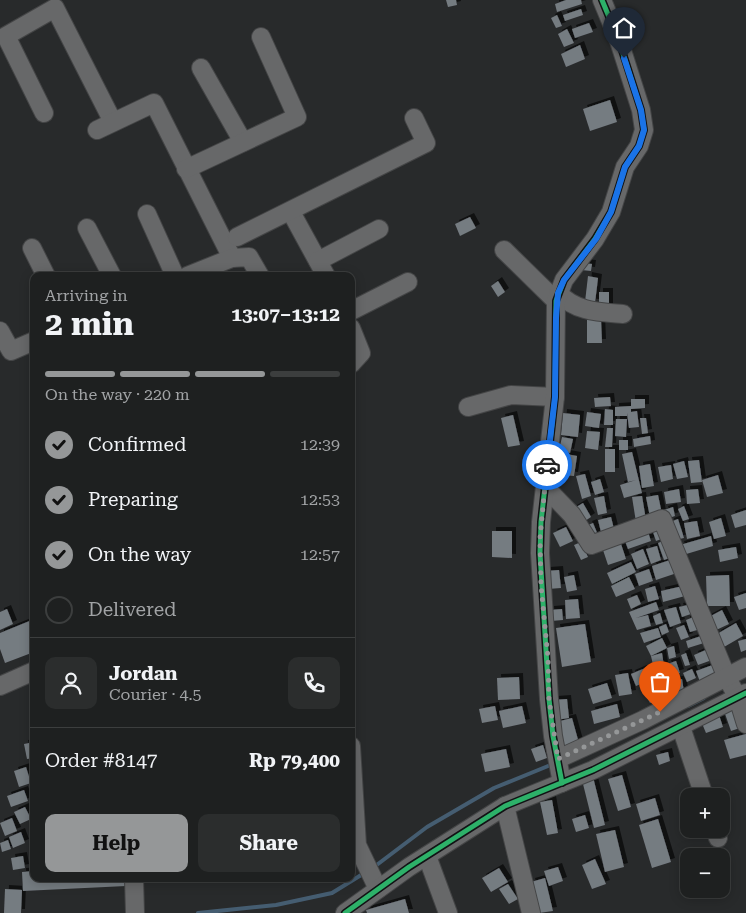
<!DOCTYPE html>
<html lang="en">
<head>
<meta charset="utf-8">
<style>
  body { margin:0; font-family:"Roboto Serif",serif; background:#2b2d2d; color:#f1f3f6; height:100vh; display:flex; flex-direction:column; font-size:19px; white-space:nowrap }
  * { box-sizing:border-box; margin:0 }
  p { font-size:16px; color:#a1a3a5 }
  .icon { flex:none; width:28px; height:28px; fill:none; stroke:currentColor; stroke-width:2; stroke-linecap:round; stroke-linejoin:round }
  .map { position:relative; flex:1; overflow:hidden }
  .details { position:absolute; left:30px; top:272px; width:325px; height:610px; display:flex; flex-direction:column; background:#1e2020; border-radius:10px; box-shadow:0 2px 12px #0003,0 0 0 1px #3c3e3e }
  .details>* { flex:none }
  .controls { position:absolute; left:680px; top:788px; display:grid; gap:10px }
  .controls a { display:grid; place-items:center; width:50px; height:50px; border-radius:10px; background:#1e2020; box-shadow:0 2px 12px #0003,0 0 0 1px #3c3e3e; font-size:25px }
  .pin { position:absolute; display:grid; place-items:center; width:42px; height:42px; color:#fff; margin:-51px -21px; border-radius:50% 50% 50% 0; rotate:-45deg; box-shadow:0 0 5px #0007 }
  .pin .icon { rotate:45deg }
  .courier { position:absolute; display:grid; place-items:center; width:50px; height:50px; margin:-25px; border:4px solid #1a73e8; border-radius:50%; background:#fff; color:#222; box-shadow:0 1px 6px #0007 }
  .summary em { font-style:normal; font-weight:700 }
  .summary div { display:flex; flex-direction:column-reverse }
  .summary { display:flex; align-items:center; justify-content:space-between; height:85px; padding:0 15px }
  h1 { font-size:32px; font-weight:700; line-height:38px }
  .bar { display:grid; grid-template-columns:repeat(4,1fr); gap:8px 5px; align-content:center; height:60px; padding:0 15px }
  .bar i { height:6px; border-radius:4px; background:#3c3e3e }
  .bar .current { background:#959798 }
  .bar p { grid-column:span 4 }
  .line { display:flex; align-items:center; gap:12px; padding:0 15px; border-top:1px solid #3c3e3e }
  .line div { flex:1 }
  .round { display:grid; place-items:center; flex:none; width:52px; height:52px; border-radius:10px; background:#2b2d2d }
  ol { padding:0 15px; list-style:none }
  li { display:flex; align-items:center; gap:15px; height:55px }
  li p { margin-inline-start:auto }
  li .icon { padding:5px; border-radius:50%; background:#959798; color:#111; stroke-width:4 }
  li:last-child { color:#a1a3a5 }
  li i { width:28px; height:28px; border:2px solid #3c3e3e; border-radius:50% }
  .cta { display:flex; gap:10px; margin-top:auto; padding:10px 15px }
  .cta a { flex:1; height:58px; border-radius:10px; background:#959798; color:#111; font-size:20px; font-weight:700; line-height:58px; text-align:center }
  .cta a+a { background:#2b2d2d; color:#f1f3f6 }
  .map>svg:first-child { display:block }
</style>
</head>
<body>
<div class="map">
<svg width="746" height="913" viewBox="0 0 746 913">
  <defs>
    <filter id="shadow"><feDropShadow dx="4" dy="-4" stdDeviation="0" flood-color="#0009"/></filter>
  </defs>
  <rect width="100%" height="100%" fill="#282a2b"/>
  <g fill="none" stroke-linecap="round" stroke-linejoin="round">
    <g stroke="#455d71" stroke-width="4">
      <path d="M688 706 704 698"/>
      <path d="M374 867 427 827 494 788 553 764"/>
      <path d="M198 913 276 905 332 893 366 872"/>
    </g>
  </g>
  <g fill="#757b81" filter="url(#shadow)">
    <path d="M446 0H456L457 5 448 7Z"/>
    <path d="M566 0H581L582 4 557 12 555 4Z"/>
    <path d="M581 9 583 15 565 21 563 15Z"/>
    <path d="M557 15 562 26 556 28 551 18Z"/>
    <path d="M589 23 593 32 575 38 572 29Z"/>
    <path d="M567 29 574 43 564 47 558 34Z"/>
    <path d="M580 45 585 59 566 67 561 54Z"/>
    <path d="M610 100 617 122 590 131 583 109Z"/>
    <path d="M470 217 476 228 460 236 455 224Z"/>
    <path d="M582 263 592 264 591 271 581 270Z"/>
    <path d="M588 276 598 278 595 303 585 302Z"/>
    <path d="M498 281 505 292 498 297 491 286Z"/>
    <path d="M599 292H609V310L599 309Z"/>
    <path d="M601 319 602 343H587V320Z"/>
    <path d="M610 397 611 406 595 407 594 398Z"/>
    <path d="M631 399H645V408L631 409V412L637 411 639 427 629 428 627 413V416H615V407L631 406Z"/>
    <path d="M605 409 613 410V425H604Z"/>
    <path d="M587 412 601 414 599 428 585 426Z"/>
    <path d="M563 413 580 415 578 437 561 435Z"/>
    <path d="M513 415 520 445 508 447 501 418Z"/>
    <path d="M640 418H646L648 433 642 434Z"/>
    <path d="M616 419H627L626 437 615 436Z"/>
    <path d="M607 428H613L612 447H605Z"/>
    <path d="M587 431 600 432 598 450 585 448Z"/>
    <path d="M650 436 651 444 634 447 633 439Z"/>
    <path d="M562 437 573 439 570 453 559 450Z"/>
    <rect x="619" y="440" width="9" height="10"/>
    <rect x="605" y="449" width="10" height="23"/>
    <path d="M632 452 642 493 624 498 620 485 636 480 628 482 622 454Z"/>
    <path d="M566 454 577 456 574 476 563 475Z"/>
    <path d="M699 460 702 482 691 483 688 461Z"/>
    <path d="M684 461 688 477 677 479 673 464Z"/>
    <path d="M559 462 561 473 553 475 551 463Z"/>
    <path d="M650 464 654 486 642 488 639 466Z"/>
    <path d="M671 465 673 479 661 482 658 467Z"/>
    <path d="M585 474 591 496 582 499 576 476Z"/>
    <path d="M718 475 723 493 707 497 702 480Z"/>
    <path d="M600 479 604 492 595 495 591 482Z"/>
    <path d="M679 489 681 502 666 504 664 492Z"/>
    <path d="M698 489 700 503 687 504 686 490Z"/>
    <path d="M658 495 662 514 650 517 646 497Z"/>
    <path d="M604 496 607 513 598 515 594 498Z"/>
    <path d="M642 496 646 520 636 522 632 497Z"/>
    <path d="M583 503 591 517 582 523 573 509Z"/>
    <path d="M684 506 689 519 683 521 678 509Z"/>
    <path d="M673 507 675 516 666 519 664 510Z"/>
    <path d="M746 510V525L735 528 731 515Z"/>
    <path d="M611 517 614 529 601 532 598 520Z"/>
    <path d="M721 518 726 536 714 539 709 522Z"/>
    <path d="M678 519 684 538 675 540 670 522Z"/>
    <path d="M697 521 700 536 687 539 684 523Z"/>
    <path d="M593 523 598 535 593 537 588 525Z"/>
    <path d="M663 525 667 537 656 541 652 529Z"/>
    <path d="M566 527 573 541 560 547 553 533Z"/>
    <path d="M492 531H512V558L492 557Z"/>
    <path d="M648 532 651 541 628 549 625 541Z"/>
    <path d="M711 536 713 546 683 555 680 545Z"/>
    <path d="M668 539 675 556 664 560 658 543Z"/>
    <path d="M581 542 588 557 581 560 574 545Z"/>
    <path d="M621 544 626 559 608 565 603 550Z"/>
    <path d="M657 546 661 560 651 564 646 549Z"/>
    <path d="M736 547 738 558 720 562 718 550Z"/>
    <path d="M643 549 649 564 637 569 631 554Z"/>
    <path d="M676 558 680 572 656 580 652 566Z"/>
    <path d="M631 562 636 572 612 584 607 573Z"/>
    <path d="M649 569 653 581 639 586 635 574Z"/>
    <path d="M559 570 561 588 548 589 546 571Z"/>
    <path d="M574 575 577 590 567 592 564 577Z"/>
    <path d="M729 575 730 606H707L706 576Z"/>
    <path d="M629 577 635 589 616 597 611 586Z"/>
    <path d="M655 586 659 599 648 602 645 589Z"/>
    <path d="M683 586 685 596 663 602 661 591Z"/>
    <path d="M746 593V608L739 610 734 597Z"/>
    <path d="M637 595 641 604 631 609 627 599Z"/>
    <path d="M578 599 580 618 566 619 565 600Z"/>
    <path d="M656 602 659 610 636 618 648 615 651 626 637 630 629 612Z"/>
    <path d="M692 604 694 613 682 617 679 607Z"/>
    <path d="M676 607 681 623 670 627 664 610Z"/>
    <path d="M7 609 13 624 0 630V612Z"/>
    <path d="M562 609 563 620 551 621 550 610Z"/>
    <path d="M722 610 729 624 714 631 707 618Z"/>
    <path d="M660 613 663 623 656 625 653 616Z"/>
    <path d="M696 616 701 629 690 632 686 620Z"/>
    <path d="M32 620 34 652 5 663 0 649V633Z"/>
    <path d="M736 623 743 636 724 647 717 634Z"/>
    <path d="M585 624 591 662 562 667 556 628Z"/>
    <path d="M666 624 669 632 662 635 659 627Z"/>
    <path d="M684 625 689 637 681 640 676 628Z"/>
    <path d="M658 628 661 637 644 643 640 633Z"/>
    <path d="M701 636 704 643 688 648 686 641Z"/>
    <path d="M662 638 667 648 651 656 646 646Z"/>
    <path d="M746 639V650L741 652 738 641Z"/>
    <path d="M674 646 676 657 669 659 667 648Z"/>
    <path d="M708 649 712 660 698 665 694 655Z"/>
    <path d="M662 653 664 666 654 669 651 656Z"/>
    <path d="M686 653 690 665 685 666 681 655Z"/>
    <path d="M676 661 680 673 671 676 667 664Z"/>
    <path d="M718 663 722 674 700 682 696 671Z"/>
    <path d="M650 666 655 678 636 686 631 674Z"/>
    <path d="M666 669 668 680 659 681 657 670Z"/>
    <path d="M692 669 696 678 687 682 683 673Z"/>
    <path d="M628 673 632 694 619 696 615 675Z"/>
    <path d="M519 677 520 699 498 700 497 678Z"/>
    <path d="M682 679 684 692 669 695 667 683Z"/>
    <path d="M653 681 662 697 650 703 641 687Z"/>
    <path d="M607 683 612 698 593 704 588 689Z"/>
    <path d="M567 699 569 718 556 720 553 700Z"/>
    <path d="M617 704 620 717 594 724 591 711Z"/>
    <path d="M735 704 743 727 731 731 723 708Z"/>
    <path d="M495 706 498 720 482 723 479 709Z"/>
    <path d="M522 706 526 723 503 728 499 711Z"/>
    <path d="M719 715 723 727 706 733 701 721Z"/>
    <path d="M572 718 580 747 565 752 556 722Z"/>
    <path d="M746 734V755L730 759 724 740Z"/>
    <path d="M34 742V758L27 759 24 744Z"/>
    <path d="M543 745 547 758 536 762 531 749Z"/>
    <path d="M506 749 510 767 485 772 481 754Z"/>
    <path d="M668 752 670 761 659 765 656 755Z"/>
    <path d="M26 767 31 783 19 787 14 771Z"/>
    <path d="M622 775 631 807 618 811 608 779Z"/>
    <path d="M593 777 605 825 594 828 582 780Z"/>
    <path d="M24 790 28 801 11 807 7 796Z"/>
    <path d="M655 798 660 815 641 821 636 804Z"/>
    <path d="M552 800 558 833 547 835 540 802Z"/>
    <path d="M25 807 31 819 20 824 14 812Z"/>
    <path d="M585 815 589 828 576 832 572 819Z"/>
    <path d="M12 818 17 831 5 836 0 823Z"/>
    <path d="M658 819 671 862 652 868 639 825Z"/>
    <path d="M615 830 624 867 605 872 596 834Z"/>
    <path d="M21 832 25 843 13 848 9 837Z"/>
    <path d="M8 840 11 849 2 852 0 843Z"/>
    <path d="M34 848V867H33L29 849Z"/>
    <path d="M23 856 25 868 13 870 11 858Z"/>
    <path d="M595 859 606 884 592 889 582 865Z"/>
    <path d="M558 867 563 881 549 886 544 871Z"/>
    <path d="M499 868 508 882 491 892 482 878Z"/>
    <path d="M34 871V879H126V886L23 891 22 872Z"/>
    <path d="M545 878 553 911 539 913 531 882Z"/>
    <path d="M508 884 518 899 509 904 499 889Z"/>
    <path d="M5 889 22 890 21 913H4Z"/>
    <path d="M405 899 409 913H367L366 910Z"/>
  </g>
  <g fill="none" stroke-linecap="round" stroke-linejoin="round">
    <g stroke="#444546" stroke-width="20">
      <g id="minor">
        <path d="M201 68 243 142"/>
        <path d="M44 113 6 36 55 8 113 122"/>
        <path d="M97 130 154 103 232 258"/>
        <path d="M186 169 297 117 261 37"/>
        <path d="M291 212 326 276"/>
        <path d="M147 214 175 276"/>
        <path d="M87 228 112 276"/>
        <path d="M237 237 426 143 414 118"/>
        <path d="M32 248 46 276"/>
        <path d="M504 250 556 301"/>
        <path d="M318 261 379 229"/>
        <path d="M187 276 232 258 249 257 260 276"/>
        <path d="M558 293C576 312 599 312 623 314"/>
        <path d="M351 311 408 282"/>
        <path d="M351 328 361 353 351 364"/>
        <path d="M0 331 11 351 34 341"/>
        <path d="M468 407 511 395 555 397"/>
        <path d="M546 488 572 515 591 545 662 519 727 678 738 698 746 724"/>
        <path d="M0 686 34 671"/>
        <path d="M681 727 704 796"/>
        <path d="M351 746 357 845 378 889"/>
        <path d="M558 759 643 720 746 667"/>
        <path d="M562 783 553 736 549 699 540 553 541 522 555 397 556 301 564 280 595 239 611 212 625 167 639 146 644 130 641 110 619 41 602 0"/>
        <path d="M505 806 531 913"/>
        <path d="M715 829 718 838"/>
        <path d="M427 856 448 913"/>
        <path d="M134 879 135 913"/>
        <path d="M345 913 409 867 505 806 593 770 746 693"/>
      </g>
    </g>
    <use href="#minor" stroke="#676869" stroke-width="18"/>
    <g stroke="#111214" stroke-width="8">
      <g id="cycleway">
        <path d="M562 783 553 736 549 699 540 553 541 522 555 397 556 301 564 280 595 239 611 212 625 167 639 146 644 130 641 110 619 41 602 0"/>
        <path d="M345 913 409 867 505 806 593 770 746 693"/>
      </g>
    </g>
    <use href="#cycleway" stroke="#2db169" stroke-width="5"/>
  </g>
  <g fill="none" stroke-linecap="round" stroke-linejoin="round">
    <path stroke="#959798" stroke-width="5" stroke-dasharray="0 9" d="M547 465 540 538 541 585 548 658 549 699 558 759 660 712"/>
    <path stroke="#1a73e8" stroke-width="6" d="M547 465 555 397 556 318 558 293 564 280 596 239 611 212 625 167 639 146 644 130 641 110 624 58"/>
  </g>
</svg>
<div class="controls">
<a>+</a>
<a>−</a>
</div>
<div class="pin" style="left:660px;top:712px;background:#ea580c"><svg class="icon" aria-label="bag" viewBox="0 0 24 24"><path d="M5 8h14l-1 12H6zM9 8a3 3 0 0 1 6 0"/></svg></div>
<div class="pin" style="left:624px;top:58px;background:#1f2937"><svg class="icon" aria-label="home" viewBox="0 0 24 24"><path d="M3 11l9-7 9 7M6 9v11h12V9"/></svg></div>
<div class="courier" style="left:547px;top:465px"><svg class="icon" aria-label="car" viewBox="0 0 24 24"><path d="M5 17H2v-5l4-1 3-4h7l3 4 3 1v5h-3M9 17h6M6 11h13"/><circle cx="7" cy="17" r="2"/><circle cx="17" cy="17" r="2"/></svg></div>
<section class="details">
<div class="summary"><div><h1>2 min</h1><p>Arriving in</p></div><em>13:07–13:12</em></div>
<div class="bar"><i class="current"></i><i class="current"></i><i class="current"></i><i></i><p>On the way · 220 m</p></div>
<ol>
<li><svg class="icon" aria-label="check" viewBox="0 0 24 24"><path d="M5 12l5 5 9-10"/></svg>Confirmed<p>12:39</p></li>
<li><svg class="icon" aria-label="check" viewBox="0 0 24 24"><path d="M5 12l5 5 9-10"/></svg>Preparing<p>12:53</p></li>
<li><svg class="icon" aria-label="check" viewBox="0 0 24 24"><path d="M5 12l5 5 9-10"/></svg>On the way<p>12:57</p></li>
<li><i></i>Delivered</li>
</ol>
<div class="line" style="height:90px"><a class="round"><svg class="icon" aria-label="person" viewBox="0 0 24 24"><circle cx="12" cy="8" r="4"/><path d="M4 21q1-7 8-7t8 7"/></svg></a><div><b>Jordan</b><p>Courier · 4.5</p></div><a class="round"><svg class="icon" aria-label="phone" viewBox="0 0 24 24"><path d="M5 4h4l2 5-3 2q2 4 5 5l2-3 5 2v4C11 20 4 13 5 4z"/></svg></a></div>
<div class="line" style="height:65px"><div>Order #8147</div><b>Rp 79,400</b></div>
<div class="cta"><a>Help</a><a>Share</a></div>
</section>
</div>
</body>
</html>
